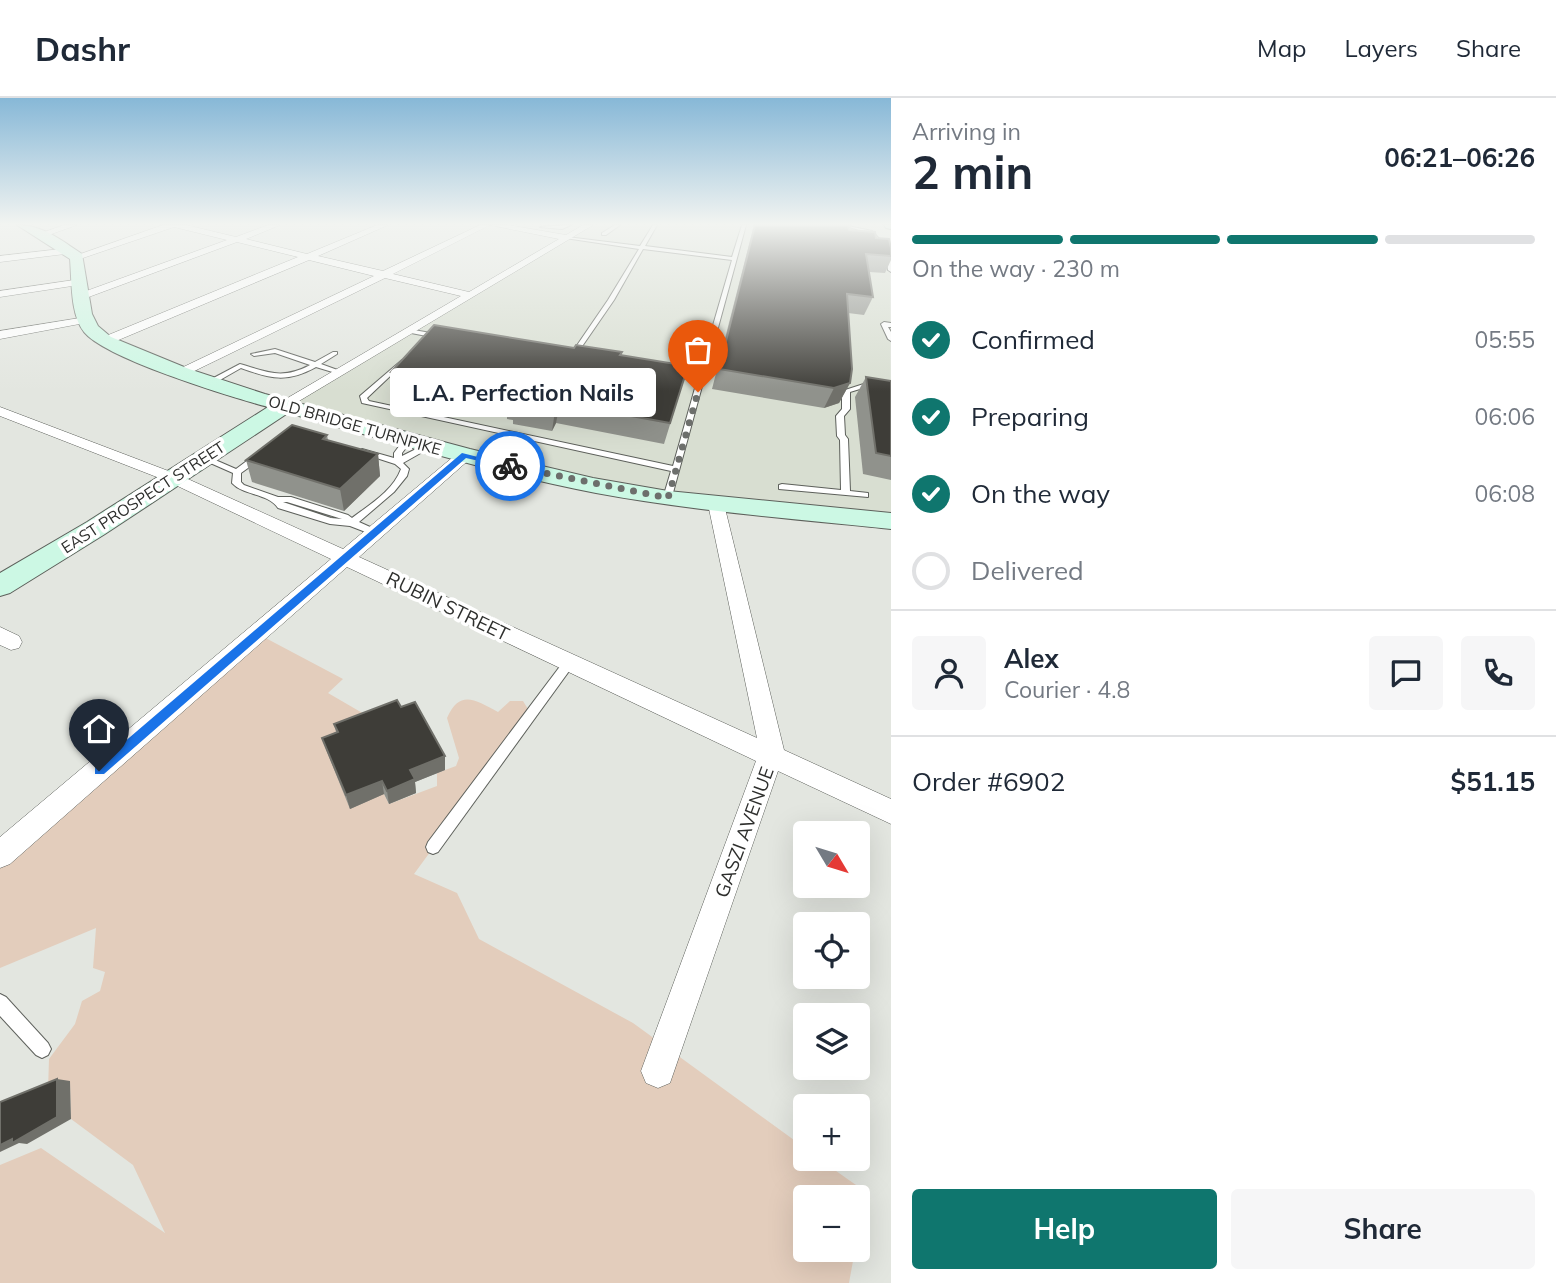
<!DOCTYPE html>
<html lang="en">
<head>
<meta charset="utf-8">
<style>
  body { margin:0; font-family:Mulish,sans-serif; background:#f6f6f7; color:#1f2937; height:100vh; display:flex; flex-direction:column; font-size:26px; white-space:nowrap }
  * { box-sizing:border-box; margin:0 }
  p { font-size:23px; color:#747a83 }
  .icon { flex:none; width:38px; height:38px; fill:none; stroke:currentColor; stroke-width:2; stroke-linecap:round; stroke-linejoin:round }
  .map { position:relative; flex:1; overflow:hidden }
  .sheet { display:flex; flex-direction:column; background:#fff; width:665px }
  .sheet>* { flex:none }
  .needle { width:46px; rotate:128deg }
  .fabs { position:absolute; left:793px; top:723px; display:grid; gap:14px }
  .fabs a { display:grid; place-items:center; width:77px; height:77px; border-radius:7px; background:#fff; box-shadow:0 7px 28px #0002; font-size:35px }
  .pin { position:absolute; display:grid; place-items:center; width:60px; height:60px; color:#fff; margin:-72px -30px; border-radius:50% 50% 50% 0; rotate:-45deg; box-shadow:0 0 7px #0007 }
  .pin .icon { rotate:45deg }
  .courier { position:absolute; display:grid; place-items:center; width:70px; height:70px; margin:-35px; border:5px solid #1a73e8; border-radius:50%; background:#fff; color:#222; box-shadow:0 2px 9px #0007 }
  .bubble { position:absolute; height:49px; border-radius:7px; background:#fff; box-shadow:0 7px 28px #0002; font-size:23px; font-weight:700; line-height:49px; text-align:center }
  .head em { font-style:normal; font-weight:700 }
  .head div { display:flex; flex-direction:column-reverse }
  .head { display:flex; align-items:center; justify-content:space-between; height:119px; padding:0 21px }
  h1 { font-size:46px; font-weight:700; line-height:52px }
  .bar { display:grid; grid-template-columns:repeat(4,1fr); gap:10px 7px; align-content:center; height:84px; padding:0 21px }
  .bar i { height:9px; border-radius:5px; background:#e0e1e3 }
  .bar .current { background:#0f766e }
  .bar p { grid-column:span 4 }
  .line { display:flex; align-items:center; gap:18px; padding:0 21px; border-top:2px solid #e0e1e3 }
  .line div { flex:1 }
  .round { display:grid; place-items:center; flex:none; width:74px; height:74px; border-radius:7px; background:#f6f6f7 }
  ol { padding:0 21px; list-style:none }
  li { display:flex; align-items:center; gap:21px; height:77px }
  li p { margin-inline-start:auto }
  li .icon { padding:7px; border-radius:50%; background:#0f766e; color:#fff; stroke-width:4 }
  li:last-child { color:#747a83 }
  li i { width:38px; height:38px; border:4px solid #e0e1e3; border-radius:50% }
  .button { display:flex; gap:14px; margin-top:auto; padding:14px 21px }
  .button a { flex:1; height:80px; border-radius:7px; background:#0f766e; color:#fff; font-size:28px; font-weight:700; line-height:80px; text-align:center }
  .button a+a { background:#f6f6f7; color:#1f2937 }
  header { display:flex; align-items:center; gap:42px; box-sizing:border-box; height:98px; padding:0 35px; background:#fff; border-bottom:2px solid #e0e1e3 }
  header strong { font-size:33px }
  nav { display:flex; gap:38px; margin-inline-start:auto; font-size:24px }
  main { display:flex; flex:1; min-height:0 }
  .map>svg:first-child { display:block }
</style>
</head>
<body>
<header>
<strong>Dashr</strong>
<nav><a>Map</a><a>Layers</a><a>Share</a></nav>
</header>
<main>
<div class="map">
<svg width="891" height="1185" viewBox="0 0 891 1185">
  <rect width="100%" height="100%" fill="#e3e6e0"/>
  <path fill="#d8ded1" d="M589 127H890L891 423 668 400 284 308Z"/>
  <path fill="#e3cdbc" d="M258 536 343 581 328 595 371 620 384 696 389 706 437 688V675L456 668 459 660 447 620C460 591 475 602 498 614L510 603H523L531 616 414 776 457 795 479 841 633 925 805 1050V1060L819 1061 866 1094 858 1138V1099H805V1152H855L849 1185H0V1067L41 1050 165 1135 133 1067 71 1021 70 984 48 993 49 961 75 926 82 903 100 893 105 874 93 870 96 830 0 870V757Z"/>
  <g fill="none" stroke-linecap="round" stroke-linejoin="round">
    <g stroke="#5d605b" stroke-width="2">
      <g id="lane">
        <path d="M566 127H571L562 131 540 129Z"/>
        <path d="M615 127H620L606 137H602V135Z"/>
        <path d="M653 127H657L645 148 732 159 742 127H746L671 402 668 403 663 400 671 373 362 305 360 298 402 262 405 264 404 265 367 300 369 303 673 368 697 283 667 276 671 274 698 279 732 162 643 151 614 202 574 260 569 259 608 202 639 151 565 140 567 139 640 148Z"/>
        <path d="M843 127 872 133 891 154V174L888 172 885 154 868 135Z"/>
        <path d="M884 224 891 225V229H888L891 234V243L888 241 881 226Z"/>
        <path d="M408 231 442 237 445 239 442 241 406 234 405 233Z"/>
        <path d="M275 251 315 264 333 254H337V256L321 266 343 274 339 276 316 269C287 285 271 281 241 270L213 286 206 284 240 266C268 274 282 282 310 267L275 255 254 258 251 256Z"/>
        <path d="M873 283 891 284V288L873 287 850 294V311L844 318 845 337 848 341 850 393 868 395V399L779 391V387L782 386 841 392 840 342 837 338 836 318 842 311V293Z"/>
        <path d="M405 340 412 342 402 355V358L426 346 433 348 403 365 409 371 407 378 394 394 359 424 379 433V437L376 438 350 428 330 426 278 410C268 395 244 398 232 385L233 375 199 360 206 358 236 371 256 356H262V360L241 375V384L244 387 278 399H291L348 417 352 420C369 407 393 393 401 371L395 366 358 354 362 351 394 360V355ZM283 404H287L342 421 331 420Z"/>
        <path d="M568 562 574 566 572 569 438 754 433 756 428 754 426 749 428 744 564 563Z"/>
        <path d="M0 896 6 899 48 945 51 951 48 957 42 960 36 957 0 918Z"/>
      </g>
    </g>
    <g stroke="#5d605b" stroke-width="1">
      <g id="street">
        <path d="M64 127H77L43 139 39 136Z"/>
        <path d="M163 127H186L236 139 268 127H280L246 141 307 156 377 127H388L318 158 383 173 480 127H508L566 137 583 127H593L284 312 277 308 279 305 461 198 385 180 182 279 177 278V272L374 178 309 162 109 246H101V240L298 159 237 144 86 200H78V196L227 142 174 129 80 161 72 159ZM490 127 559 141 469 194 393 176Z"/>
        <path d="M70 150 75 153 73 155 0 164V158Z"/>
        <path d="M81 181 85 182V186L0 199V193Z"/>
        <path d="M86 219 90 220V224L0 241V233Z"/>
        <path d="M0 309 179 377 343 451 459 354H471L473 357 471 360 359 459 757 640 708 406 711 402H723L784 652 891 701V726L778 673 670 985 658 990 646 985 641 973 756 663 347 469 10 766 0 770V739L331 461 167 383 0 318Z"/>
        <path d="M0 529 19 538 22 544 19 550 11 552 0 547Z"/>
      </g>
    </g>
    <g stroke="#5d605b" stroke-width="2">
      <g id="secondary">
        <path d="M17 127C43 127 61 142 82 156L92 216 98 228 111 239 189 271 265 296 470 351 593 380 668 393 891 415V431C793 421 693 413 596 395 492 375 390 343 288 315L105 436 10 495 0 498V475L87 424 268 309C231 299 106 261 84 234 70 216 72 183 70 161Z"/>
        <path d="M884 127H891V131L886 130Z"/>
      </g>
    </g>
    <use href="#lane" fill="#fff" fill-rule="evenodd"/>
    <use href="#street" fill="#fff" fill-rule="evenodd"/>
    <use href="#secondary" fill="#ccf8e4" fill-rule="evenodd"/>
  </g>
  <g fill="#90928c">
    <path d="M754 127H848L849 132 876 140 891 150V162L885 175 869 174 873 199 864 217 848 215 850 285 839 305 824 310 712 291Z"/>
    <path d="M574 250 622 254 621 257 688 268 664 346 556 325 552 333 513 326V322L507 321V316L392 294 391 274Z"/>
    <path d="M866 279 891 283V382L863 376 855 299Z"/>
    <path d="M327 337 328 342 378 356 380 378 344 413 252 384 246 362Z"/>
    <path d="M401 609 445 672 415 684 416 695 389 706 384 696 350 711 327 654 322 640 336 634 334 626Z"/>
  </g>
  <g fill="#70706a">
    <path d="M850 285 839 305 824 310 834 290Z"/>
    <path d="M560 305 556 325 552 333 555 313Z"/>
    <path d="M378 356 380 378 344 413 340 391Z"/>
    <path d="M445 658V672L415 684 416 695 389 706 387 693 410 672Z"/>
    <path d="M382 683 384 696 350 711 346 697Z"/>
    <path d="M57 981 70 983 71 1021 27 1046 19 1045 0 1054V1047Z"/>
  </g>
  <g fill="#3e3d38" stroke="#70706a" stroke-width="2">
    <path d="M755 127H848L849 132 875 134 876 140 889 141 891 150V158L866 156 873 199 847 196 852 271 850 285 834 290 719 271Z"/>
    <path d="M434 227 574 250 576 247 622 254 620 257 688 268 670 325 560 305 555 313 515 305 517 302 509 301 512 296 391 274Z"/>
    <path d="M866 279 891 283V358L876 355Z"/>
    <path d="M292 327 327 337 323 341 378 356 340 391 246 362Z"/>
    <path d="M397 602 401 609 415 604 445 658 410 672 415 681 387 693 382 683 346 697 322 640 338 634 334 626Z"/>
    <path d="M57 981V1019L12 1045V1041L0 1047V1004Z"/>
  </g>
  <linearGradient id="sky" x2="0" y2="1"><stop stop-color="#87b8d7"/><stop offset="0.43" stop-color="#f2f4f1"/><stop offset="1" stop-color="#f2f4f1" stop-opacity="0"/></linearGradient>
  <rect width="891" height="293" fill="url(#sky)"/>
  <path fill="#1a73e8" d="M462 355 514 368 510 370 466 360 104 676H95V669Z"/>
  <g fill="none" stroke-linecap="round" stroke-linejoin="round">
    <path stroke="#6d6f6c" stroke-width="7" stroke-dasharray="0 12.6" d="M510 368 668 400 698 294"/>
  </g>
  <g text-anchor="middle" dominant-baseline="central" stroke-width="7" stroke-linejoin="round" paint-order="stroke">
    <g font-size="16" fill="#2e2f2d" stroke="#fff">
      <text transform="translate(355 327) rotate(16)">OLD BRIDGE TURNPIKE</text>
      <text transform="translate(143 399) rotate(-33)">EAST PROSPECT STREET</text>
    </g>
    <g font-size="19" fill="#2e2f2d" stroke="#fff">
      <text transform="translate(448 508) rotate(26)">RUBIN STREET</text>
      <text transform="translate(744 734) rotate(-70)">GASZI AVENUE</text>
    </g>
  </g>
</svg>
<div class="fabs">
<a><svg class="needle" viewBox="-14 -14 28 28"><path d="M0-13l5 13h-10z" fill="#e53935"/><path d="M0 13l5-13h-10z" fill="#747a83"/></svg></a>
<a><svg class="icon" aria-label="locate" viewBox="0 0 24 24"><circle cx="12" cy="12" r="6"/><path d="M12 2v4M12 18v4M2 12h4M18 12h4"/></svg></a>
<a><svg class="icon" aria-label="layers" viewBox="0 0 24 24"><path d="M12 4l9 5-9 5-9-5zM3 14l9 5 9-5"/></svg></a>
<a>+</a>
<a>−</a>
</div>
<div class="pin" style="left:698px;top:294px;background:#ea580c"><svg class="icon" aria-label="bag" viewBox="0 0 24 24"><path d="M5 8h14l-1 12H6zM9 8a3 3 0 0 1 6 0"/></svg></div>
<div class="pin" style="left:99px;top:673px;background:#1f2937"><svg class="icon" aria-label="home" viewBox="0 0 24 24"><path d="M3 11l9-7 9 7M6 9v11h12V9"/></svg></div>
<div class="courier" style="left:510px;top:368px"><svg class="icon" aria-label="bike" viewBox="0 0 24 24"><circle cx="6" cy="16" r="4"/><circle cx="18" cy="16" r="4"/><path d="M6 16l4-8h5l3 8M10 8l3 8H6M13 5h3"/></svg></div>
<div class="bubble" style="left:390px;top:270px;width:266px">L.A. Perfection Nails</div>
</div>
<section class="sheet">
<div class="head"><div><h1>2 min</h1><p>Arriving in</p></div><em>06:21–06:26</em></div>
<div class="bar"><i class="current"></i><i class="current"></i><i class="current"></i><i></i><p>On the way · 230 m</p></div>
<ol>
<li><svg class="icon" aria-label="check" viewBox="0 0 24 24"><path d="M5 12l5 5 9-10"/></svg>Confirmed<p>05:55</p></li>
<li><svg class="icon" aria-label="check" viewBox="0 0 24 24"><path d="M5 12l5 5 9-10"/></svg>Preparing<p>06:06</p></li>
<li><svg class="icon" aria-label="check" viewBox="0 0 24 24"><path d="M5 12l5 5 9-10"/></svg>On the way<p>06:08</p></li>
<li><i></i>Delivered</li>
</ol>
<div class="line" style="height:126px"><a class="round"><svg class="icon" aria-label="person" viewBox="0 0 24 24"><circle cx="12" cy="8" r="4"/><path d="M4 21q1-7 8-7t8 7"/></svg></a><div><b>Alex</b><p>Courier · 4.8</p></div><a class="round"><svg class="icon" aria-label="chat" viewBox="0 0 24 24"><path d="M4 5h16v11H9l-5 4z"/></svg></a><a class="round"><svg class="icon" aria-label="phone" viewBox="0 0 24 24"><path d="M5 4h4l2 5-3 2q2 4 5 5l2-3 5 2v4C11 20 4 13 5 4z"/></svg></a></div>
<div class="line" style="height:91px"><div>Order #6902</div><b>$51.15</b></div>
<div class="button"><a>Help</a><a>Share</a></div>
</section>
</main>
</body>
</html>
